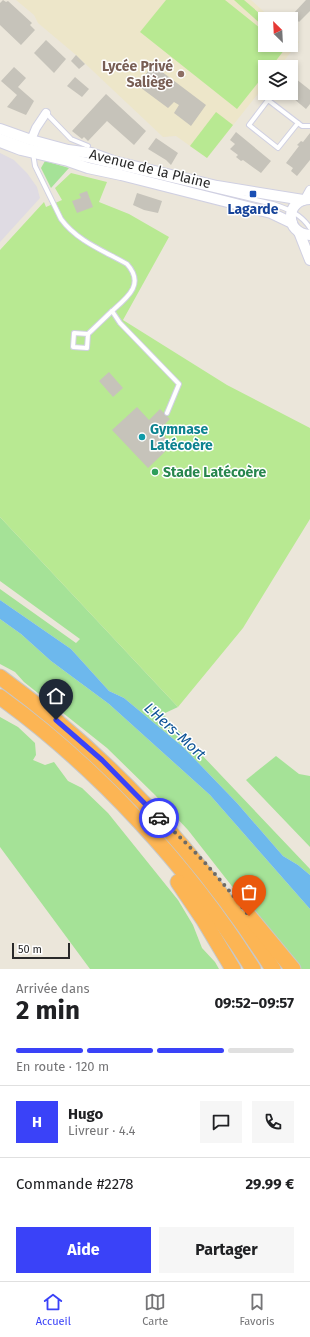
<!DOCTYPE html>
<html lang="fr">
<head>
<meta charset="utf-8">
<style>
  body { margin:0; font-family:"Fira Sans",sans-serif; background:#f6f6f6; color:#202124; height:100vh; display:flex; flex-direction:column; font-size:15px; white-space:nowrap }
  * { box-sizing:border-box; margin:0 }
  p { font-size:13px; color:#757577 }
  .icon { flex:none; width:22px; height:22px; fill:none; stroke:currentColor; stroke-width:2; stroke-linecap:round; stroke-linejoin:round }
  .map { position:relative; height:969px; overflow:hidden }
  .sheet { display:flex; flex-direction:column; background:#fff; flex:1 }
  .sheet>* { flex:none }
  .needle { width:26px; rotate:336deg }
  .tools { position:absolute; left:258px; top:12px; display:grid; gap:8px }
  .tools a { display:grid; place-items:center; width:40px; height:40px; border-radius:0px; background:#fff; box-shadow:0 2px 6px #0003; font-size:20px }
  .scale { position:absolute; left:12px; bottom:10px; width:58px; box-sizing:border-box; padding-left:4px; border:2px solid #292929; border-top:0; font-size:11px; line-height:14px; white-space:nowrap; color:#292929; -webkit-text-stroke:3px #fff; paint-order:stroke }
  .pin { position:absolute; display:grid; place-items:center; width:34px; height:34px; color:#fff; margin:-41px -17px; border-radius:50% 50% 50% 0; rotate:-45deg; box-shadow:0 0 4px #0007 }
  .pin .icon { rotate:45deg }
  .courier { position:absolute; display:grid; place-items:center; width:40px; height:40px; margin:-20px; border:3px solid #3a42f8; border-radius:50%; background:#fff; color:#222; box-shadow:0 1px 5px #0007 }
  .overview em { font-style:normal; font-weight:700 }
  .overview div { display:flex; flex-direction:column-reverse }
  .overview { display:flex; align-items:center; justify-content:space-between; height:68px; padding:0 16px }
  h1 { font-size:26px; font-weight:700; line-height:30px }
  .bar { display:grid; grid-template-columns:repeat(4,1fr); gap:6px 4px; align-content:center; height:48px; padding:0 16px }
  .bar i { height:5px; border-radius:3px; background:#e0e0e0 }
  .bar .on { background:#3a42f8 }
  .bar p { grid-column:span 4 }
  .line { display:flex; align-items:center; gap:10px; padding:0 16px; border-top:1px solid #e0e0e0 }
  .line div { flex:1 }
  .round { display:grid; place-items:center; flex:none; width:42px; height:42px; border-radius:0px; background:#f6f6f6 }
  .cta { display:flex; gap:8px; margin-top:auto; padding:8px 16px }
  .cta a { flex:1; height:46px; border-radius:0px; background:#3a42f8; color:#fff; font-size:16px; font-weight:700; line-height:46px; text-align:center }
  .cta a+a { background:#f6f6f6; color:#202124 }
  .tabs { display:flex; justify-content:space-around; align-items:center; height:56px; border-top:1px solid #e0e0e0; background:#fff; font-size:11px; color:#757577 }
  .tabs a { display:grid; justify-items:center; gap:2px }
  .tabs .on { color:#3a42f8 }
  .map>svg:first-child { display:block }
</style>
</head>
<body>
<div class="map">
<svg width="310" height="969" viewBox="0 0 310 969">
  <rect width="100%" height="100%" fill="#ebe6da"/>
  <path fill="#dfdbe3" d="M0 153 14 160 27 173 37 187 40 198 0 242Z"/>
  <path fill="#ede6c9" d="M16 0H251L272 19H265V45H291V35L299 42 279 67H265V85L207 158 176 136 163 137 76 55 38 23 34 15Z"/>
  <g fill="#a5e297">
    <path d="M45 161 69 168 51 188 41 168Z"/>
    <path d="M0 517 178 707 163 714 310 869V875L298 865 283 856 237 803 183 747 124 698 109 691 71 649 0 600V589L76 643 80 639 0 581Z"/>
    <path d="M0 619 21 634 51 661 109 704 210 795 310 909V969H299L274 940 188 830 155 795 107 748 24 682 15 672 0 664Z"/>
    <path d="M0 717 18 727 35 743 36 755 33 760 45 765 54 762 68 781 82 788 108 813 178 900 193 925 202 948 215 962 219 969H90L0 847Z"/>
    <path d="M276 756 299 774 310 776V847L246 780Z"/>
  </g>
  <g fill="#b8e992">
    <path d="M166 0H225L265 32V45H281L285 49 271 67H265V74L237 109 140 32Z"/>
    <path d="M234 0H244L266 19 265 28Z"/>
    <path d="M216 112 233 125 207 158 190 146Z"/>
    <path d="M71 173 107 182 99 202 129 214 169 237 123 320 227 385 310 428V519L243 628 178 707 0 517V250L44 202 46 207 62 200 55 188Z"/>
  </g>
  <path fill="#6db8ed" d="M0 600 71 649 109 691 124 698 183 747 237 803 283 856 298 865 310 875V909L210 795 109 704 51 661 21 634 0 619Z"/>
  <g fill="#c6c3ba">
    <path d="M3 0 6 2 8 1 32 23 30 25 35 30 21 45 0 25V3Z"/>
    <path d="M306 0H310V11L299 22 292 15Z"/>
    <path d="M46 40 66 59 54 73 34 53Z"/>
    <path d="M76 55 85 64 79 69 71 61Z"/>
    <path d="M153 65 206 105 191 126 174 113 179 105 174 102 168 108 137 85Z"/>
    <path d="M14 67 26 78 18 87 34 101 26 115 7 107 17 95 1 81Z"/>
    <path d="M291 75 310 90V104L306 109 294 99 292 100 283 93H291Z"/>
    <path d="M75 77 89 89 82 97 67 86Z"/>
    <path d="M106 94 146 131 134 145 107 121 88 141 84 137 82 139 72 131Z"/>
    <path d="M236 132 271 161 261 173 243 160 241 161 236 157 238 155 230 149 235 144 230 140Z"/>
    <path d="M310 133V160L297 176 291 171 293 168 286 163 299 146 297 145 301 141 303 142Z"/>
    <path d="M156 138 178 153 171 165 166 160 148 149Z"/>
    <path d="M87 191 93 207 77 213 72 201 81 198 79 194Z"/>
    <path d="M137 193 162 201 158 213 144 210 133 205Z"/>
    <path d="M109 372 123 388 113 397 99 381Z"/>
    <path d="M137 407 149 420 160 409 170 419 159 430 172 445 148 468 112 430Z"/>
  </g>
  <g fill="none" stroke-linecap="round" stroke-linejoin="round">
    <g stroke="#d0d0e2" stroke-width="6">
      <g id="service">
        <path d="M268 100 298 123 278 148 249 125Z"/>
        <path d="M46 113 71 139 88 146"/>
        <path d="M298 123 302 126H310"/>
        <path d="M0 136 28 146 273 204C288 209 301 214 310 228"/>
        <path d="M33 153 35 166 61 219C77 241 104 251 127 264 145 284 128 297 112 311L120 323 179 384 167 413"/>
        <path d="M74 333 88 334 87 348 73 347Z"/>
        <path d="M88 334 112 311"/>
      </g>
    </g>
    <g stroke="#d0d0e2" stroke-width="10">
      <g id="minor">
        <path d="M31 140 36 128 46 113"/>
        <path d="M305 199 310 190"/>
      </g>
    </g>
    <g stroke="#d0d0e2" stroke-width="12">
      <g id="tertiary">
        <path d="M0 129 31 140 68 150 91 153 113 161 217 186 303 200"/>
        <path d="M0 142 21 150 68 161 88 168 121 175 271 213 292 223"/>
        <path d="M310 199C285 199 284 234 310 235"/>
        <path d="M299 232 310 260"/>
      </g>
    </g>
    <g stroke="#c7c7c7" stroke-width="17">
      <g id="motorway">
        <path d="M0 677C109 756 200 855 273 969"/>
        <path d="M0 697C97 767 190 868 253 969"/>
        <path d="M178 882 203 919 233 969"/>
        <path d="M249 916 293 969"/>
      </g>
    </g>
    <use href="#service" stroke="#fff" stroke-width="4"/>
    <use href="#minor" stroke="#fff" stroke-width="8"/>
    <use href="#tertiary" stroke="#fff" stroke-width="10"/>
    <use href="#motorway" stroke="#fcb554" stroke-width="15"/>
  </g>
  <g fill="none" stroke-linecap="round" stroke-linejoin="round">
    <path stroke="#6d6b67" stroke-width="4" stroke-dasharray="0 7.2" d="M159 818C193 848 222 880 249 916"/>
    <path stroke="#3a42f8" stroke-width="5" d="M56 720 102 760 159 818"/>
  </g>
  <circle fill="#8d6e63" stroke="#fff" stroke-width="1.5" cx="181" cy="74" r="4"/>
  <rect fill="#1a4fb4" stroke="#fff" stroke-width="1.5" x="249" y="190" width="8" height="8" rx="2"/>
  <circle fill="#0f9aa8" stroke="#fff" stroke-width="1.5" cx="142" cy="437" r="4"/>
  <circle fill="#2e9e5b" stroke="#fff" stroke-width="1.5" cx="155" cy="472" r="4"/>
  <g text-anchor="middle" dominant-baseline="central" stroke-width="3" stroke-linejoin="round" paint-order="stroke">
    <g font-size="14" font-weight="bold" fill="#785e54" stroke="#fff" text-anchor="end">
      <text x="173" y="66">Lycée Privé<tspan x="173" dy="16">Saliège</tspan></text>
    </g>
    <g font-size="14" fill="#292929" stroke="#fff">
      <text transform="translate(150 169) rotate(14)">Avenue de la Plaine</text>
    </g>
    <g font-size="14" font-weight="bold" fill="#164399" stroke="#fff">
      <text x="253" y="209">Lagarde</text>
    </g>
    <g font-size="14" font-weight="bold" fill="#0d838f" stroke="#fff" text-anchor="start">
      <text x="150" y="429">Gymnase<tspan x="150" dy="16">Latécoère</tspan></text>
    </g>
    <g font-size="14" font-weight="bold" fill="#27864d" stroke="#fff" text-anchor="start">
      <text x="163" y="472">Stade Latécoère</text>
    </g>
    <g font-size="15" font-style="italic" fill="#0e5497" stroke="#fff">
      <text transform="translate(175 731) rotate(42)">L'Hers-Mort</text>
    </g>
  </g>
</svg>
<div class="tools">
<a><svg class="needle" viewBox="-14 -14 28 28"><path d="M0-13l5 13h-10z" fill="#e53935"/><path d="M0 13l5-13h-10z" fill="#757577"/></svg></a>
<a><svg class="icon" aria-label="layers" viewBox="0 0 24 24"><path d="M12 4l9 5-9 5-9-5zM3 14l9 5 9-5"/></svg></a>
</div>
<div class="scale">50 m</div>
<div class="pin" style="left:249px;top:916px;background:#ea580c"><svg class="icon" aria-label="bag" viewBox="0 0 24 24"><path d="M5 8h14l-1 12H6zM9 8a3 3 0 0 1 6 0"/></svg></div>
<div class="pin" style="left:56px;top:720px;background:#1f2937"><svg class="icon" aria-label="home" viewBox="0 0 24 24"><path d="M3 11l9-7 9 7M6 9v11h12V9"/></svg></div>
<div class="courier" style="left:159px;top:818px"><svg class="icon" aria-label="car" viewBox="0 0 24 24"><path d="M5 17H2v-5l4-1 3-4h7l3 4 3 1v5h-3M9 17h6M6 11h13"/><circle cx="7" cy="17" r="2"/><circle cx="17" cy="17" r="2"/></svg></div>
</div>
<section class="sheet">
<div class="overview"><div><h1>2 min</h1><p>Arrivée dans</p></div><em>09:52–09:57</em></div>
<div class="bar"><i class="on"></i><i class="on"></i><i class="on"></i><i></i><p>En route · 120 m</p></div>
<div class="line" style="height:72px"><b class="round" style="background:#3a42f8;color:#fff">H</b><div><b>Hugo</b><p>Livreur · 4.4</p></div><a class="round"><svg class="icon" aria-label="chat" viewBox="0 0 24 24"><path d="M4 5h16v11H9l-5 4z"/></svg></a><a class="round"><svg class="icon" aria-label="phone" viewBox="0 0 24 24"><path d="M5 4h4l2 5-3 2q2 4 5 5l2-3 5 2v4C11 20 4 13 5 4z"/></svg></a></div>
<div class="line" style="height:52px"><div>Commande #2278</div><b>29.99 €</b></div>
<div class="cta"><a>Aide</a><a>Partager</a></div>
</section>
<nav class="tabs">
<a class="on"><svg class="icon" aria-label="home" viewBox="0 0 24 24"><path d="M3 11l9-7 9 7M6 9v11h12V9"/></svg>Accueil</a>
<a><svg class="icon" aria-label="map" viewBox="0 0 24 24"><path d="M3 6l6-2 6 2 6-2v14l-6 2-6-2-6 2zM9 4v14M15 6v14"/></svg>Carte</a>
<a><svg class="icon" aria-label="saved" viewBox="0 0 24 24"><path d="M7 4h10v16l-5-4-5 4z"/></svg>Favoris</a>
</nav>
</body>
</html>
